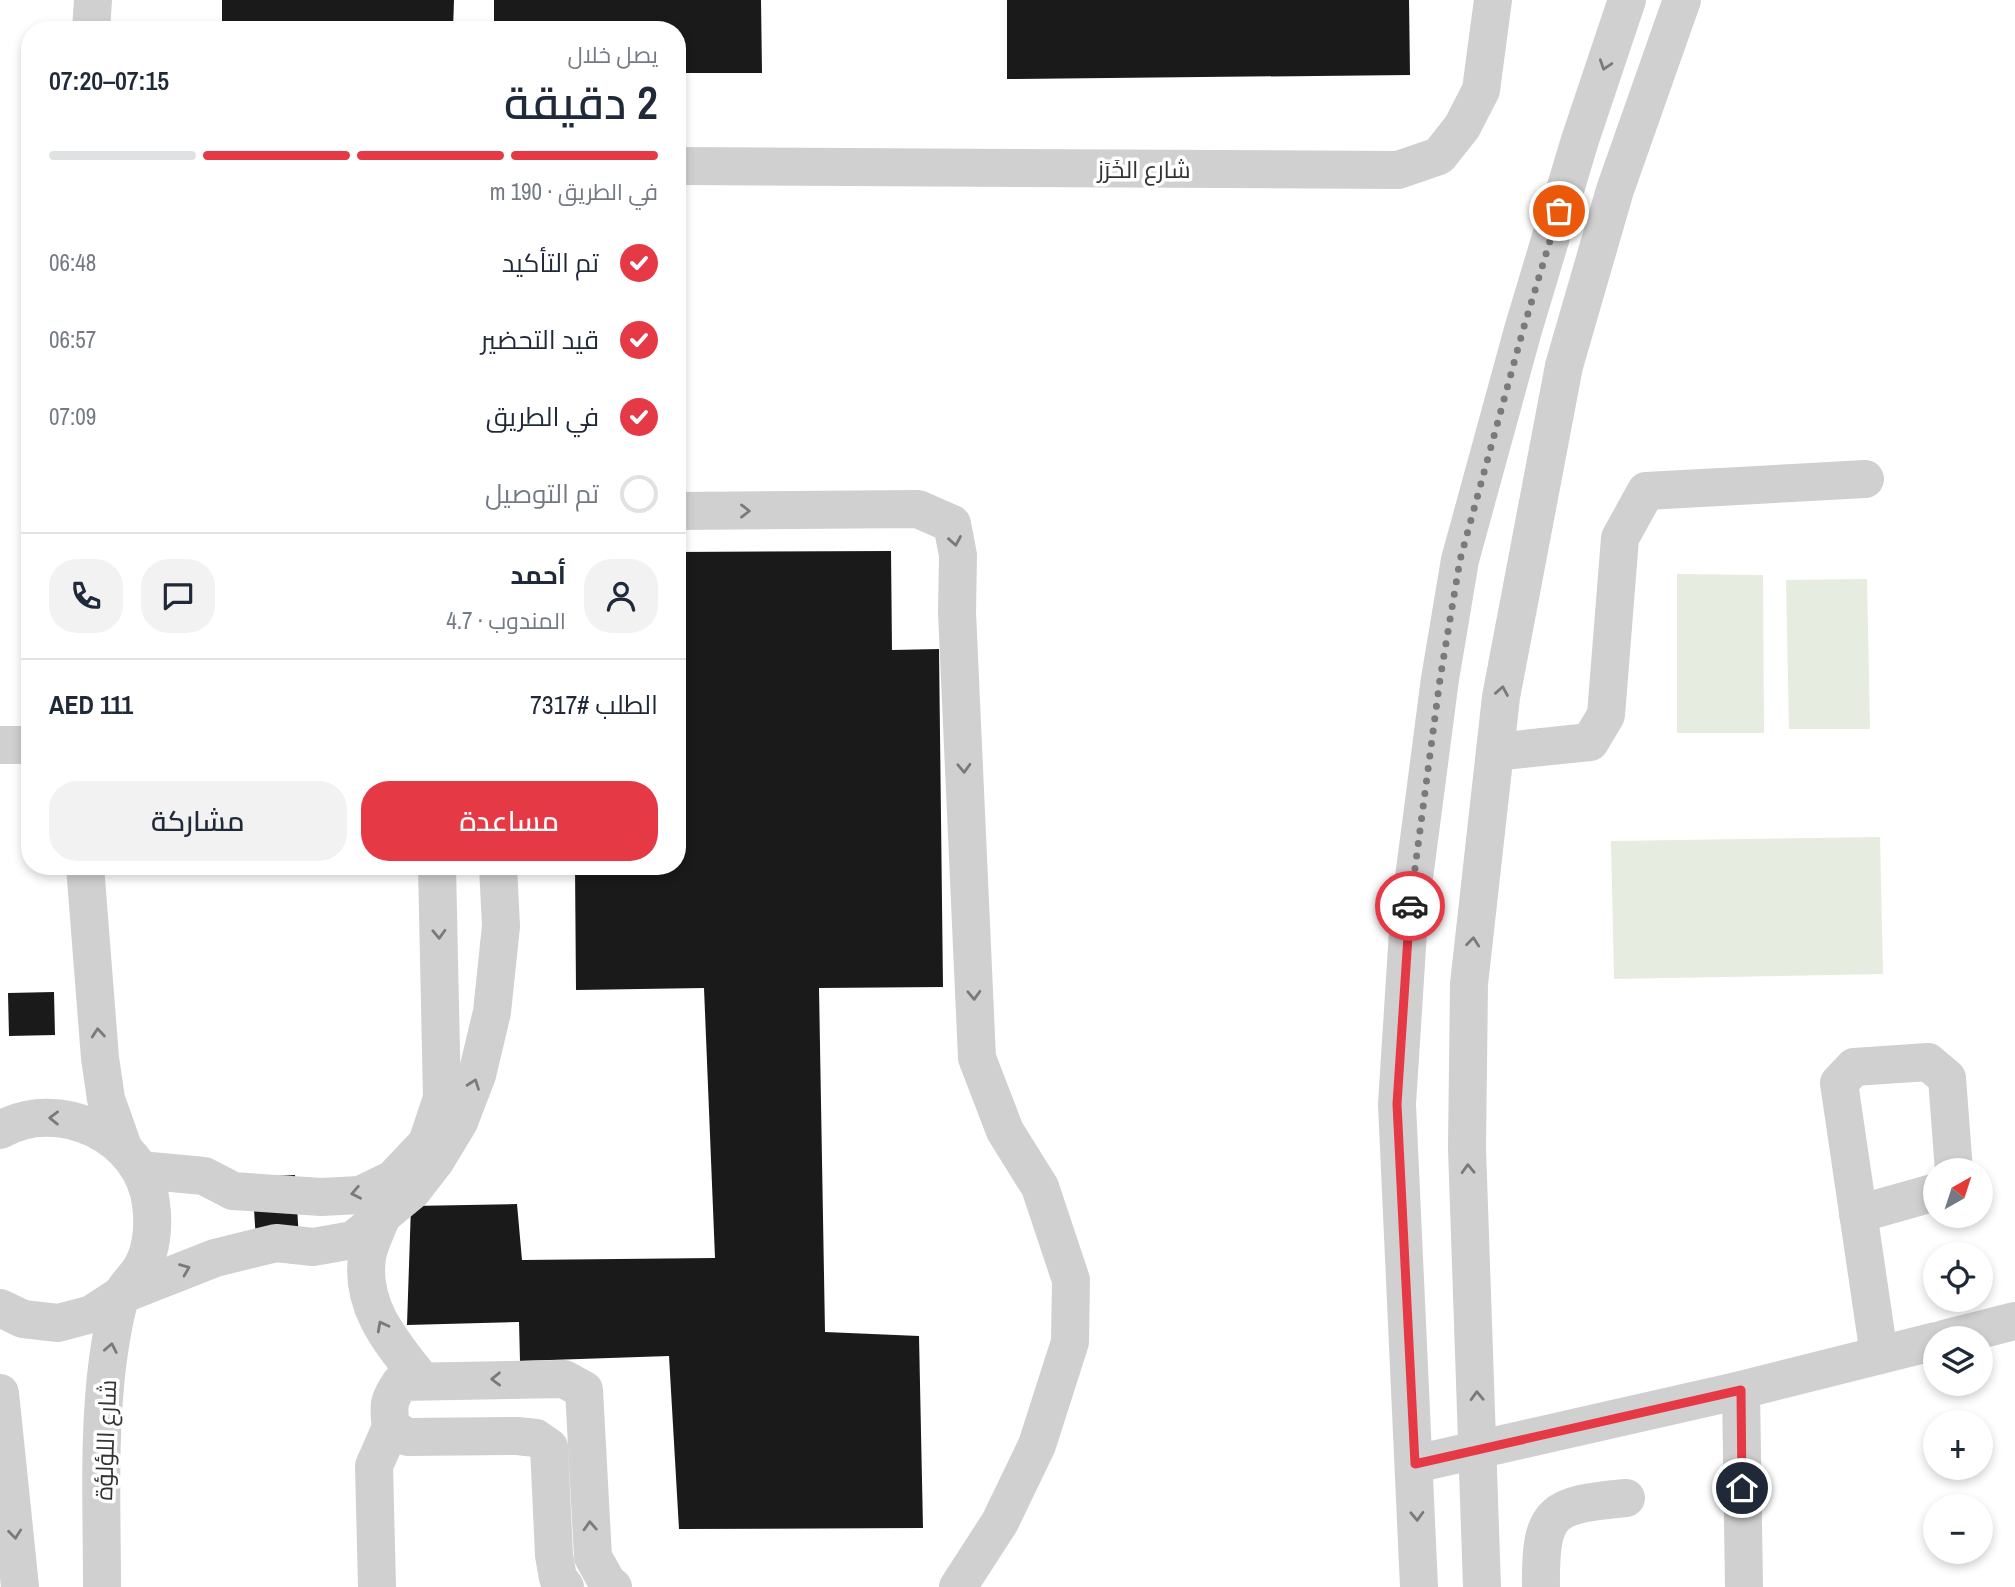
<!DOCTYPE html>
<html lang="ar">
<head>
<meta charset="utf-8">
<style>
  body { margin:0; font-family:"Archivo Narrow",Cairo,sans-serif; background:#f2f2f3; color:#1f2937; direction:rtl; height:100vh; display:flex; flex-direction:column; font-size:26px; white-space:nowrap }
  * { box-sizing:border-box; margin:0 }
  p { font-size:23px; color:#747a83 }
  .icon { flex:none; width:38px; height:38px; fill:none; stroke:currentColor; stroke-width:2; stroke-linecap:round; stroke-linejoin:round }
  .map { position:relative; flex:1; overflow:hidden; direction:ltr }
  .side { position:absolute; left:21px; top:21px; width:665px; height:854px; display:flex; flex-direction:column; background:#fff; border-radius:28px; box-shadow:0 4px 10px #0003; direction:rtl }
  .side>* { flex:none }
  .needle { width:46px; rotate:39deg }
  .controls { position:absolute; left:1923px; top:1158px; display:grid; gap:14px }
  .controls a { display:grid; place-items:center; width:70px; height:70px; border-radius:50%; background:#fff; box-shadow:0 4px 10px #0003; font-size:35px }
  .pin { position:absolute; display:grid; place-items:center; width:60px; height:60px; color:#fff; margin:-30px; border:4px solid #fff; border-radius:50%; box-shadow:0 2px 7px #0007 }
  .courier { position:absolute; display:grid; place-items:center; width:70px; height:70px; margin:-35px; border:5px solid #e63946; border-radius:50%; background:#fff; color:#222; box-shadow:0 2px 9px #0007 }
  .overview em { font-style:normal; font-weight:600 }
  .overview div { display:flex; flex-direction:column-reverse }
  .overview { display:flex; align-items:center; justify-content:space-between; height:119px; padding:0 28px }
  h1 { font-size:46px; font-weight:600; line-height:52px }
  .bar { display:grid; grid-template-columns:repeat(4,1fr); gap:10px 7px; align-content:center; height:84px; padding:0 28px }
  .bar i { height:9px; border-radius:5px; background:#e0e1e3 }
  .bar .active { background:#e63946 }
  .bar p { grid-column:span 4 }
  .line { display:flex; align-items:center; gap:18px; padding:0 28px; border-top:2px solid #e0e1e3 }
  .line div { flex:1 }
  .round { display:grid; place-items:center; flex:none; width:74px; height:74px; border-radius:28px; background:#f2f2f3 }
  ol { padding:0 28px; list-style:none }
  li { display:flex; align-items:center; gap:21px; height:77px }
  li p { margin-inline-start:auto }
  li .icon { padding:7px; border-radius:50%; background:#e63946; color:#fff; stroke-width:4 }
  li:last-child { color:#747a83 }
  li i { width:38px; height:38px; border:4px solid #e0e1e3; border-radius:50% }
  .action { display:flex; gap:14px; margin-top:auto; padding:14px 28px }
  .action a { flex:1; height:80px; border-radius:28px; background:#e63946; color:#fff; font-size:28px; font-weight:600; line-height:80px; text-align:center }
  .action a+a { background:#f2f2f3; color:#1f2937 }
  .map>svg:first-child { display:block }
</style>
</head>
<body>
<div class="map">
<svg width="2015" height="1587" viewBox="0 0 2015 1587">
  <rect width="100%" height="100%" fill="#fff"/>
  <g fill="#e6ecdf">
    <path d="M1677 574 1763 575 1764 733H1677Z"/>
    <path d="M1867 579 1870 729H1789L1786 580Z"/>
    <path d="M1880 837 1883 974 1614 979 1611 841Z"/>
  </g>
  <g fill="#1a1a1a">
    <path d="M222 0H454L453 30H222Z"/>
    <path d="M494 0H761L762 73H677V30H494Z"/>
    <path d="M1007 0H1409L1410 75 1007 79Z"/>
    <path d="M891 551 892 650 939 649 943 987 819 988 825 1332 919 1336 923 1528 679 1529 669 1356 520 1361 519 1322 407 1325 411 1206 517 1204 522 1260 715 1258 704 988 576 990 575 866H677V552Z"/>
    <path d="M54 992 55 1035 9 1036 8 993Z"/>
    <path d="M295 1175 300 1255 257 1257 252 1177Z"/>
  </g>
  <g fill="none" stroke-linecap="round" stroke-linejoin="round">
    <g stroke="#d0d0d0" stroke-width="38">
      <path d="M91 30 93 0"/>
      <path d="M677 166 1398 170 1439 156 1462 127 1481 90 1493 0"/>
      <path d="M677 511 918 509 952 524 958 555 957 612 977 1058 1005 1131 1040 1187 1071 1280 1070 1342 1037 1445 1000 1522 958 1587"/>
      <path d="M0 745H30"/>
      <path d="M1495 752 1590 742 1606 715 1620 538 1646 491 1865 479"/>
      <path d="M85 866 100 1058 106 1099 123 1147"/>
      <path d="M0 1130C59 1096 143 1136 151 1204 154 1225 152 1252 140 1270 134 1279 125 1287 121 1296 114 1315 111 1339 108 1359 98 1434 102 1511 102 1587"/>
      <path d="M140 1170 204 1176 233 1191 321 1197 360 1195 393 1179 427 1143 442 1098 437 866"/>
      <path d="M1858 1214 1936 1192"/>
      <path d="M382 1216C377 1229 369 1244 367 1257 360 1308 393 1344 422 1381"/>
      <path d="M0 1308 23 1319 58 1323 92 1314 121 1295 215 1258 276 1243 313 1247 353 1240 412 1191 436 1160 459 1122 477 1075 492 1012 501 926 498 866"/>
      <path d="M1944 1339 2015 1321"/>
      <path d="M1879 1355 1839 1083 1854 1067 1928 1062 1947 1078 1954 1171"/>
      <path d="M1741 1390 1744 1587"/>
      <path d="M0 1393 20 1587"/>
      <path d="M1415 1464 1741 1390 1936 1341"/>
      <path d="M377 1587 374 1466 391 1427"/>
      <path d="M565 1587 558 1578 554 1555 549 1447 536 1438 517 1436 407 1437 391 1427C388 1406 388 1400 401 1382L564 1379 584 1390 593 1557 607 1582 613 1587"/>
      <path d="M1419 1587 1397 1104 1409 916 1440 679 1460 560 1523 330 1580 140 1627 0"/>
      <path d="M1482 1587 1467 1148 1469 984 1501 697 1564 366 1615 190 1682 0"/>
      <path d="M1541 1587C1540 1509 1552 1505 1626 1498"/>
    </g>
  </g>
  <defs><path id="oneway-chevron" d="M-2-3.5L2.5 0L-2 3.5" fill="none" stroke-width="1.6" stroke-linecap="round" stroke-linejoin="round" transform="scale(1.75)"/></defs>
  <g stroke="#7a7a7a">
    <use href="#oneway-chevron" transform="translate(1605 65) rotate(108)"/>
    <use href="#oneway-chevron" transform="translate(745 511)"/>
    <use href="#oneway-chevron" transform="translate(955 541) rotate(80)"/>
    <use href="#oneway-chevron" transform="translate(1502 691) rotate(-80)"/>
    <use href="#oneway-chevron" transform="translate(964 768) rotate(88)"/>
    <use href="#oneway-chevron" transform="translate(439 934) rotate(88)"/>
    <use href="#oneway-chevron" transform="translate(1473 942) rotate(-84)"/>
    <use href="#oneway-chevron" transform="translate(974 995) rotate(88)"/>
    <use href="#oneway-chevron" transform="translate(98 1033) rotate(-95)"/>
    <use href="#oneway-chevron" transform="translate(474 1084) rotate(-70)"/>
    <use href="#oneway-chevron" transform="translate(54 1118) rotate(-179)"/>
    <use href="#oneway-chevron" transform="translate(1468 1169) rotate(-92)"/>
    <use href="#oneway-chevron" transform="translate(356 1193) rotate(169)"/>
    <use href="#oneway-chevron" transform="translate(185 1269) rotate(-22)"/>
    <use href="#oneway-chevron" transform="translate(382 1326) rotate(-118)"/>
    <use href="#oneway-chevron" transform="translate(111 1348) rotate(-79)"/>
    <use href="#oneway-chevron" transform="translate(496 1379) rotate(179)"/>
    <use href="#oneway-chevron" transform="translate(1477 1396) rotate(-92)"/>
    <use href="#oneway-chevron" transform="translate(1417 1516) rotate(88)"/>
    <use href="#oneway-chevron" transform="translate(590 1526) rotate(-93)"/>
    <use href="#oneway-chevron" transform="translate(15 1534) rotate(84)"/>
  </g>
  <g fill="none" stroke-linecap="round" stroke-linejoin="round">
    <path stroke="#7a7a7a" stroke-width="7" stroke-dasharray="0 12.6" d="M1410 906 1440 679 1460 560 1523 330 1559 211"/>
    <path stroke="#e63946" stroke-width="9" d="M1410 906 1397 1104 1415 1464 1741 1390 1742 1488"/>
  </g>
  <g text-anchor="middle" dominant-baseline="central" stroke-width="7" stroke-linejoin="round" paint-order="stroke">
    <g font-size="24" fill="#333" stroke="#fff">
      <text x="1144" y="169">شارع الخَرَز</text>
      <text transform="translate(105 1440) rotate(-88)">شارع اللؤلؤة</text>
    </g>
  </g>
</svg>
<div class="controls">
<a><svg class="needle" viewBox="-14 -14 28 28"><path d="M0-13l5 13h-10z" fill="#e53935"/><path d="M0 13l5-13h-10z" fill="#747a83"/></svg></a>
<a><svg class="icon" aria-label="locate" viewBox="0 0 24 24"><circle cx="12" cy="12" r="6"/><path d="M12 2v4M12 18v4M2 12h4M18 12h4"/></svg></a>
<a><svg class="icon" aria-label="layers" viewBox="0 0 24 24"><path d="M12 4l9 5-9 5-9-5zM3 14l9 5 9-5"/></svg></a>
<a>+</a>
<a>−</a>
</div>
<div class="pin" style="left:1559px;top:211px;background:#ea580c"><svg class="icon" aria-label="bag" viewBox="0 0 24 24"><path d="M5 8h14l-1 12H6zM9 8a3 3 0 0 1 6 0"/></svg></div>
<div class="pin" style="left:1742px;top:1488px;background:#1f2937"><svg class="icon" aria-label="home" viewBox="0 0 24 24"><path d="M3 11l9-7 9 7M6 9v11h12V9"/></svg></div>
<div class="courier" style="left:1410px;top:906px"><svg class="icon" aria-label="car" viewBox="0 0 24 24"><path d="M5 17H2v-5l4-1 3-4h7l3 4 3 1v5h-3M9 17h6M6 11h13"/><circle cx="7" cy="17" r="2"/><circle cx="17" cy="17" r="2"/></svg></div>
<section class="side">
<div class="overview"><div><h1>2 دقيقة</h1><p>يصل خلال</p></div><em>07:15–07:20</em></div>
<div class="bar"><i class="active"></i><i class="active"></i><i class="active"></i><i></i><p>في الطريق · 190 m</p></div>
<ol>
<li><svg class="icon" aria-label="check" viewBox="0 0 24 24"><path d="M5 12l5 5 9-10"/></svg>تم التأكيد<p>06:48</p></li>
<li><svg class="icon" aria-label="check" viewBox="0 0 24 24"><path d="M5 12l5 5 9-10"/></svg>قيد التحضير<p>06:57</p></li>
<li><svg class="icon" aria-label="check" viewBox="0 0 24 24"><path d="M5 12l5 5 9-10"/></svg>في الطريق<p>07:09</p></li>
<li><i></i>تم التوصيل</li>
</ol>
<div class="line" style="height:126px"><a class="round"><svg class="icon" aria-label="person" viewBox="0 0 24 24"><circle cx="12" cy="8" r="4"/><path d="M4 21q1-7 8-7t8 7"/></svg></a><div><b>أحمد</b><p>المندوب · 4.7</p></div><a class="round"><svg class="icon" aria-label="chat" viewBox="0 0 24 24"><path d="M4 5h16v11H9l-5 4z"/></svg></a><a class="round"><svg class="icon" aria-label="phone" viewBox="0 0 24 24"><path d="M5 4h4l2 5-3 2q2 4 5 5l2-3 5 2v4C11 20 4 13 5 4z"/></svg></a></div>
<div class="line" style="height:91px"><div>الطلب #7317</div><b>AED 111</b></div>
<div class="action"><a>مساعدة</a><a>مشاركة</a></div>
</section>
</div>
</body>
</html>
